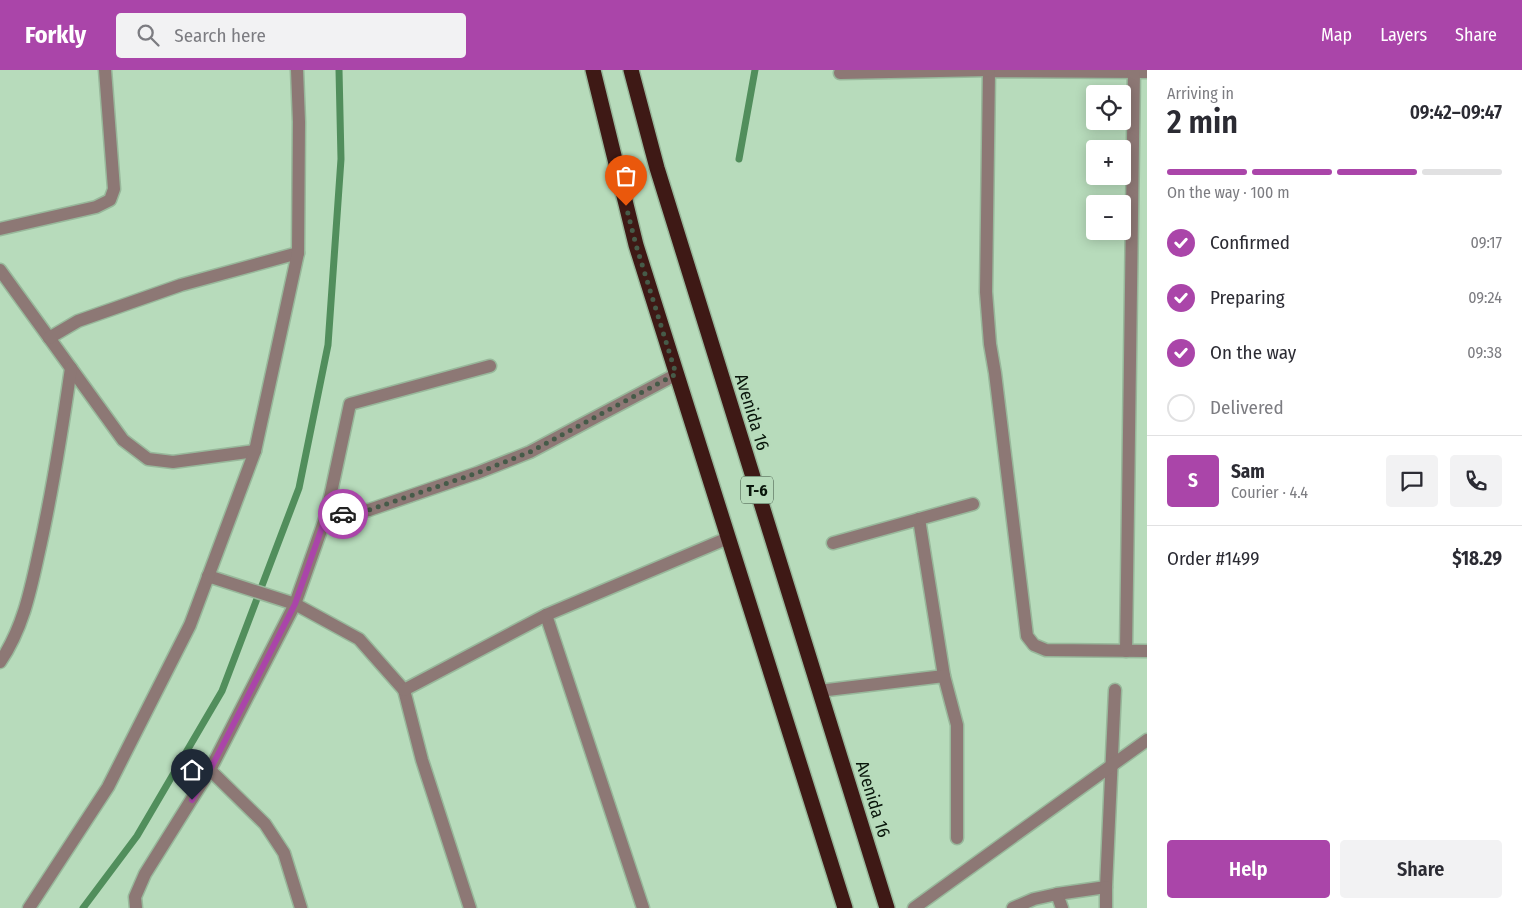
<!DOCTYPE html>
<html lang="en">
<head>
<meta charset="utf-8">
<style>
  body { margin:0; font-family:"Fira Sans Condensed",sans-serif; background:#f2f2f3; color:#2b2b33; height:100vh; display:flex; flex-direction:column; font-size:19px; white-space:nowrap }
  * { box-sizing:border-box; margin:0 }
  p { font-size:16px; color:#7c7c81 }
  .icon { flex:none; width:28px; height:28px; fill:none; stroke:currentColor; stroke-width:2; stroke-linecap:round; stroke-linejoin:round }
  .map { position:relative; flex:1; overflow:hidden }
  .panel { display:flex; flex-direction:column; background:#fff; width:375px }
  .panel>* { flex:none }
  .fabs { position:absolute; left:1086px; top:15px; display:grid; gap:10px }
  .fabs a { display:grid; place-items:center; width:45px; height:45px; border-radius:5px; background:#fff; box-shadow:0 2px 12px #0003; font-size:25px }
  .pin { position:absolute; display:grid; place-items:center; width:42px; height:42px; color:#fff; margin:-51px -21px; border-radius:50% 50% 50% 0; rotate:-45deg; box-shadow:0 0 5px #0007 }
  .pin .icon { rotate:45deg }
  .courier { position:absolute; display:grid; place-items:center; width:50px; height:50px; margin:-25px; border:4px solid #aa45a9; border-radius:50%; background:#fff; color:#222; box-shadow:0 1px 6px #0007 }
  .overview em { font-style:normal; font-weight:600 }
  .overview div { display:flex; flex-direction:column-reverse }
  .overview { display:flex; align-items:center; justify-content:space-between; height:85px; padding:0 20px }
  h1 { font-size:32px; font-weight:600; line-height:38px }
  .bar { display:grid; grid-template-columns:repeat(4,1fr); gap:8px 5px; align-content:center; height:60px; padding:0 20px }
  .bar i { height:6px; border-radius:4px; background:#e1e1e2 }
  .bar .selected { background:#aa45a9 }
  .bar p { grid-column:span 4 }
  .line { display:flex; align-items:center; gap:12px; padding:0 20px; border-top:1px solid #e1e1e2 }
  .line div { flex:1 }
  .round { display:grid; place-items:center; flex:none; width:52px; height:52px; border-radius:5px; background:#f2f2f3 }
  ol { padding:0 20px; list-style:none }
  li { display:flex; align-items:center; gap:15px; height:55px }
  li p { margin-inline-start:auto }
  li .icon { padding:5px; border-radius:50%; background:#aa45a9; color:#fff; stroke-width:4 }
  li:last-child { color:#7c7c81 }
  li i { width:28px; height:28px; border:2px solid #e1e1e2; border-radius:50% }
  .button { display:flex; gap:10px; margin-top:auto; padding:10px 20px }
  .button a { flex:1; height:58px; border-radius:5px; background:#aa45a9; color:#fff; font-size:20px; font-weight:600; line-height:58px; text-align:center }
  .button a+a { background:#f2f2f3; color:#2b2b33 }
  header { display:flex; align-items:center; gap:30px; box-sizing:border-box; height:70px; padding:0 25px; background:#aa45a9; color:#fff }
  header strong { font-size:24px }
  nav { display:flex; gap:28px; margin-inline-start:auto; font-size:18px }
  .search { width:350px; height:45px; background:#f2f2f3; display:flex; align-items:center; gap:12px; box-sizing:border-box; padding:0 18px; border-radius:5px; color:#7c7c81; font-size:19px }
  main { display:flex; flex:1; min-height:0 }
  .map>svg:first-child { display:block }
</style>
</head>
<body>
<header>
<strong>Forkly</strong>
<div class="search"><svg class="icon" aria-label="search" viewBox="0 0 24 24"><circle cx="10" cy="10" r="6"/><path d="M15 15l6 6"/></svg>Search here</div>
<nav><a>Map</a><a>Layers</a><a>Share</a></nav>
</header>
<main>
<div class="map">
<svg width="1147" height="838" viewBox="0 0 1147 838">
  <rect width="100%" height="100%" fill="#b7dbbb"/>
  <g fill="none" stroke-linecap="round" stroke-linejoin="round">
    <g stroke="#518e5c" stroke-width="7">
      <path d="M739 89 755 0"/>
      <path d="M83 838 137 766 222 621 299 418 328 275 341 89 339 0"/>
    </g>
    <g stroke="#98b89b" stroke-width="15">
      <g id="minor">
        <path d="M1147 2 989 1 986 222 990 274 995 303 1027 566 1034 575 1046 580 1147 581"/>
        <path d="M840 3 989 0"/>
        <path d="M0 159 96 137 110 130 114 119 105 0"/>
        <path d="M0 200 123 370 148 389 173 392 255 381"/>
        <path d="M49 268 78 251 181 215 298 183"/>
        <path d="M326 446 369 440 477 403 530 382 677 304"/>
        <path d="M919 449 944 606"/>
        <path d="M833 473 973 434"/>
        <path d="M208 506 295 534 359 569 404 620 422 690 470 838"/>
        <path d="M546 545 643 838"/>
        <path d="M1126 581 1134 0"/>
        <path d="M0 592C22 560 30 523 38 486 52 424 62 361 71 298"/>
        <path d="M404 620 546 545 728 468"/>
        <path d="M819 621 944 606 957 655V768"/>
        <path d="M210 700 265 754 284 783 301 838"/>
        <path d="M1057 824 1106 817 1115 620"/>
        <path d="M29 838 108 717 190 555 255 381 298 183 299 52 297 0"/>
        <path d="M136 838 135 827 145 804 210 700 295 534 326 446 350 334 490 296"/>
        <path d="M914 838 1147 670"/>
        <path d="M1013 838 1034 829 1057 824 1062 838"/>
        <path d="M1106 838V817"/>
      </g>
    </g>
    <g stroke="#98b89b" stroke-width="18">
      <g id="highway">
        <path d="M593 0 636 175 845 838"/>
        <path d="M631 0 657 98 887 838"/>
      </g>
    </g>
    <use href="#minor" stroke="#8d7875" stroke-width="12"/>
    <use href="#highway" stroke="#3e1915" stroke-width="15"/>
  </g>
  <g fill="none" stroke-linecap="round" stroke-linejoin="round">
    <path stroke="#465b49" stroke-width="5" stroke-dasharray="0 9" d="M343 444 369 440 477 403 530 382 676 304 636 175 626 136"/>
    <path stroke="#aa45a9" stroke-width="6" d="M192 730 210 700 295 534 326 446 343 444"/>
  </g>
  <g text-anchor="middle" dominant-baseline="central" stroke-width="5" stroke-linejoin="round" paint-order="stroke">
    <rect fill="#b7dbbb" stroke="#3d5140" stroke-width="1" x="741" y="406.5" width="32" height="27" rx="4"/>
    <g font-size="16" font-weight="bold" fill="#09160b">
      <text x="757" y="420">T-6</text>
    </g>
    <g font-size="18" fill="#09160b" stroke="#b7dbbb">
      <text transform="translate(752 342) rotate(73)">Avenida 16</text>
      <text transform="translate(873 729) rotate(73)">Avenida 16</text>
    </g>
  </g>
</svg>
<div class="fabs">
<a><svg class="icon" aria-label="locate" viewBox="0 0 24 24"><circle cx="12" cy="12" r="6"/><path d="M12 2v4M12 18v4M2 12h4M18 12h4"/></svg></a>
<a>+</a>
<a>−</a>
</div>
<div class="pin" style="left:626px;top:136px;background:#ea580c"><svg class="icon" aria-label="bag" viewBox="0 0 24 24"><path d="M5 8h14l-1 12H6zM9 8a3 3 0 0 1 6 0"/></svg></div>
<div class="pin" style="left:192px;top:730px;background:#1f2937"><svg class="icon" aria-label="home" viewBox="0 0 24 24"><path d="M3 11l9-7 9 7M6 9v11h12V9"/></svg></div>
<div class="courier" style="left:343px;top:444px"><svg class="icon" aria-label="car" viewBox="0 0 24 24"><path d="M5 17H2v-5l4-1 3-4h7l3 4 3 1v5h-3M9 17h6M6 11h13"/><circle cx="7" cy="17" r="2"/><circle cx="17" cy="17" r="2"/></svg></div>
</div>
<section class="panel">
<div class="overview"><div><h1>2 min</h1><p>Arriving in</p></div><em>09:42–09:47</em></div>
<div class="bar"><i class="selected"></i><i class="selected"></i><i class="selected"></i><i></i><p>On the way · 100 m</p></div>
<ol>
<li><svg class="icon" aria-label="check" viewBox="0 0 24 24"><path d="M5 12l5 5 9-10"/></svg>Confirmed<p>09:17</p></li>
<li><svg class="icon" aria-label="check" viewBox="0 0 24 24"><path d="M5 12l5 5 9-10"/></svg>Preparing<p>09:24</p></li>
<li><svg class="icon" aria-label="check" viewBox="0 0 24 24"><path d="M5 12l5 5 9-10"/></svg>On the way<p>09:38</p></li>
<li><i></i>Delivered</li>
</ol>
<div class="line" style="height:90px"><b class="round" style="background:#aa45a9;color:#fff">S</b><div><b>Sam</b><p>Courier · 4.4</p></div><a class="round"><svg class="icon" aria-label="chat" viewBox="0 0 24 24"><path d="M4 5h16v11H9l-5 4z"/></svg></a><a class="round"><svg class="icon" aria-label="phone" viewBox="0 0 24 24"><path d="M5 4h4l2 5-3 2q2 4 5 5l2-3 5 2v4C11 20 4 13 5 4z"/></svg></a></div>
<div class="line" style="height:65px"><div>Order #1499</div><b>$18.29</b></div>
<div class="button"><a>Help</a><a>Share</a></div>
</section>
</main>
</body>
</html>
